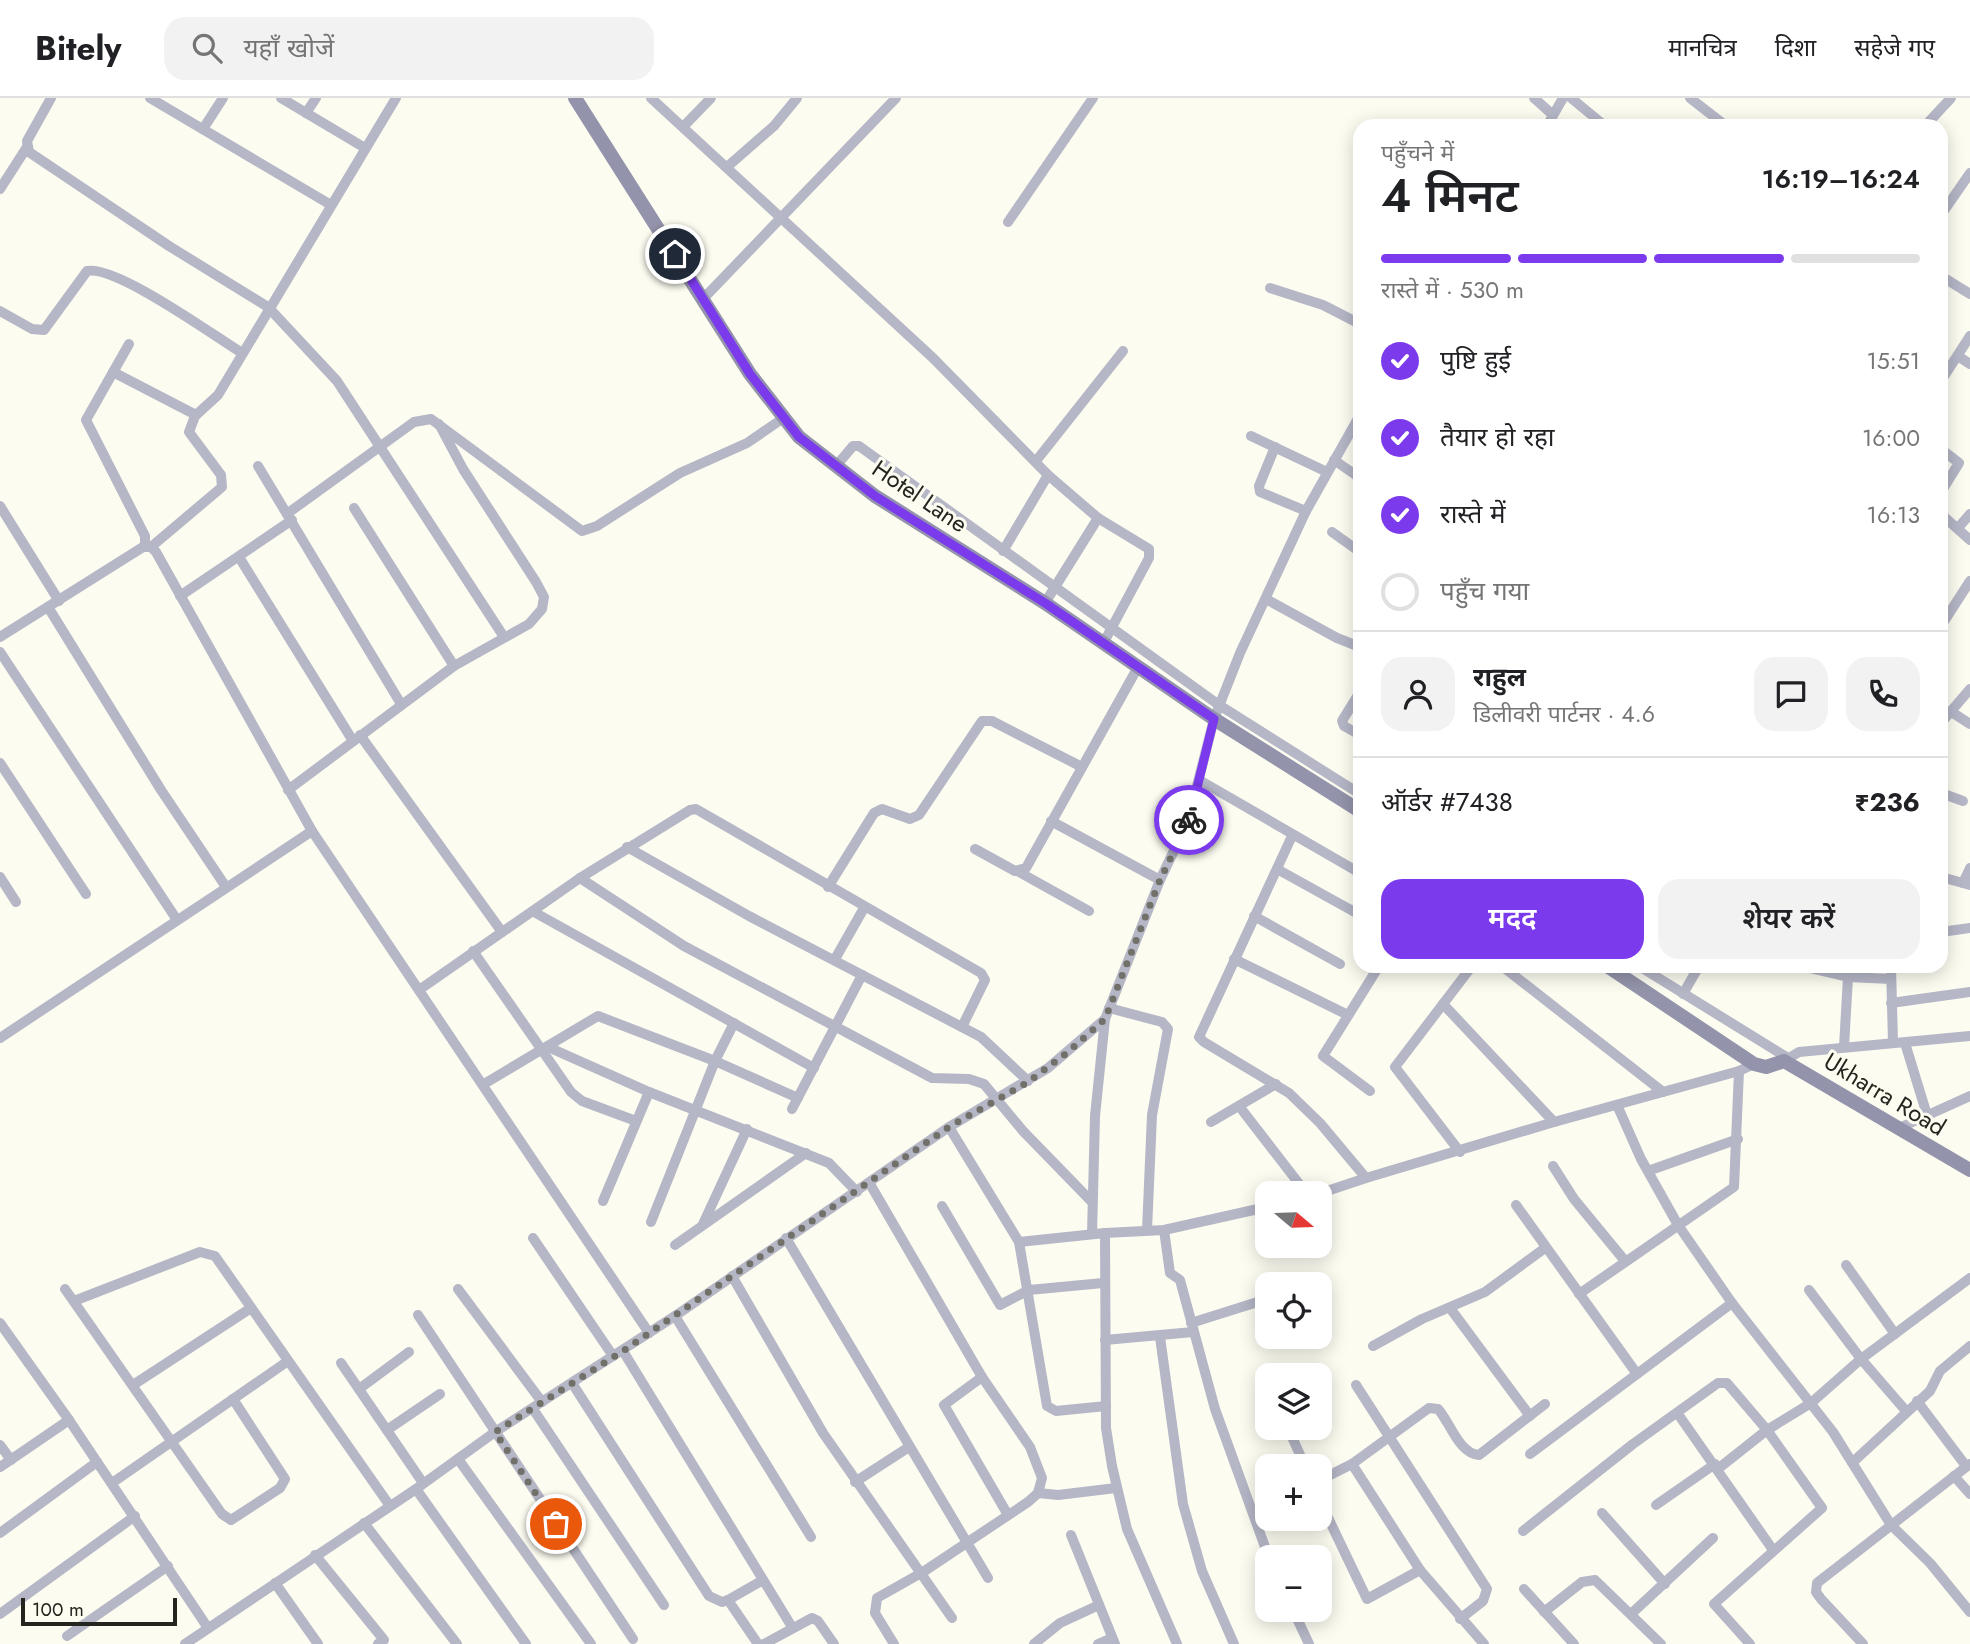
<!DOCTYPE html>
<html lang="hi">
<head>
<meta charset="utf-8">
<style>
  body { margin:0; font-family:Jost,"Noto Sans Devanagari",sans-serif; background:#f2f2f2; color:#202124; height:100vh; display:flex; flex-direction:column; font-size:26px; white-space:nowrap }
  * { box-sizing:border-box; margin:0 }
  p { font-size:23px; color:#757577 }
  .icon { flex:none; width:38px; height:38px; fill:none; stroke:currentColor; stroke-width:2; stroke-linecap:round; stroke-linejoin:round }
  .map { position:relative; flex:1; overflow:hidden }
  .panel { position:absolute; left:1353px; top:21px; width:595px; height:854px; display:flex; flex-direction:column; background:#fff; border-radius:21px; box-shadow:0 4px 18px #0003 }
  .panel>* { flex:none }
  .needle { width:46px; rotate:109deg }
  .controls { position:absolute; left:1255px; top:1083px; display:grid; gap:14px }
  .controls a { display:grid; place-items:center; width:77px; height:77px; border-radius:14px; background:#fff; box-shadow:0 4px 18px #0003; font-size:35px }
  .scale { position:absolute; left:21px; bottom:18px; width:156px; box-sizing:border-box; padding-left:7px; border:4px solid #252520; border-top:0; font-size:19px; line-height:24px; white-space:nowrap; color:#252520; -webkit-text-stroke:5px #fdfcf1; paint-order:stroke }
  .pin { position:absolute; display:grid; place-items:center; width:60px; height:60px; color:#fff; margin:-30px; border:4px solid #fff; border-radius:50%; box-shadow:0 2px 7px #0007 }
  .courier { position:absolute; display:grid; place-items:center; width:70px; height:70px; margin:-35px; border:5px solid #7c3aed; border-radius:50%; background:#fff; color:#222; box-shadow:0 2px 9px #0007 }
  .summary em { font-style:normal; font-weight:600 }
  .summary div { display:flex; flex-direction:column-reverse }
  .summary { display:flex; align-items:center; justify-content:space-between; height:119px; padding:0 28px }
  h1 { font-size:46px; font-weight:600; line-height:52px }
  .bar { display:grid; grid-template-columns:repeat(4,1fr); gap:10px 7px; align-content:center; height:84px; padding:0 28px }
  .bar i { height:9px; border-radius:5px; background:#e0e0e0 }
  .bar .current { background:#7c3aed }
  .bar p { grid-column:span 4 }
  .line { display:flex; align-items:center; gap:18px; padding:0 28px; border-top:2px solid #e0e0e0 }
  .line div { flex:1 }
  .round { display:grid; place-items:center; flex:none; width:74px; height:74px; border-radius:21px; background:#f2f2f2 }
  ol { padding:0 28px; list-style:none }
  li { display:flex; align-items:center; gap:21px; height:77px }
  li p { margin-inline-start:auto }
  li .icon { padding:7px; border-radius:50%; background:#7c3aed; color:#fff; stroke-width:4 }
  li:last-child { color:#757577 }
  li i { width:38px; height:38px; border:4px solid #e0e0e0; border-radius:50% }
  .button { display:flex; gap:14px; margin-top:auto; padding:14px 28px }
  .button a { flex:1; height:80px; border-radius:21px; background:#7c3aed; color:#fff; font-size:28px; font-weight:600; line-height:80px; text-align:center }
  .button a+a { background:#f2f2f2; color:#202124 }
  header { display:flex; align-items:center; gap:42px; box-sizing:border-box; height:98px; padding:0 35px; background:#fff; border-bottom:2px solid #e0e0e0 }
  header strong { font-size:33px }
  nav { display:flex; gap:38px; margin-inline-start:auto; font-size:24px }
  .search { width:490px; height:63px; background:#f2f2f2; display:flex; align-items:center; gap:18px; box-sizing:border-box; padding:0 24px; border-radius:21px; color:#757577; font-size:26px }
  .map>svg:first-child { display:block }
</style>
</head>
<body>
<header>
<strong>Bitely</strong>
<div class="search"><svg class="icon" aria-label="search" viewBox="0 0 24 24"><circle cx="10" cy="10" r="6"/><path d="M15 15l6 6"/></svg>यहाँ खोजें</div>
<nav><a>मानचित्र</a><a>दिशा</a><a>सहेजे गए</a></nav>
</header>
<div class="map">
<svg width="1970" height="1546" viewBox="0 0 1970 1546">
  <rect width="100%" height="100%" fill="#fdfcf1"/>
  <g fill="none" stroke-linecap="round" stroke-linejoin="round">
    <g stroke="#b5b6c6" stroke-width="10">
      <path d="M51 0 27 43 29 54 169 148 268 209 337 283 504 539"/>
      <path d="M150 0 331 107"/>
      <path d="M281 0 365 50"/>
      <path d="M651 0 933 260 1048 377 1098 420 1149 451V460L1103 546"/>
      <path d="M1534 0 1553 17"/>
      <path d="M1571 0 1605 28"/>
      <path d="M1690 0 1726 28"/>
      <path d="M306 15 316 0"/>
      <path d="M1547 28 1563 0"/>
      <path d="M1925 28 1951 0"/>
      <path d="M683 29 711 0"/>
      <path d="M203 31 223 0"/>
      <path d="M727 69 774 28 797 0"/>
      <path d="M0 91 27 49"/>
      <path d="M1941 117 1970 75"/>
      <path d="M1008 124 1093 0"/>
      <path d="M1941 178 1970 196"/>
      <path d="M1270 190 1323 207 1360 226"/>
      <path d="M702 202 896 0"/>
      <path d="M0 213 32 231 44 232 87 173C116 167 213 237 242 255"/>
      <path d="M129 246 86 322 145 438V448"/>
      <path d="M1958 258 1970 266"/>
      <path d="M113 274 196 317"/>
      <path d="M1941 283 1970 238"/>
      <path d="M1251 338 1327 374"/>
      <path d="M1275 349 1259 388 1260 394 1306 413"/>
      <path d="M1941 351 1959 365 1941 394"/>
      <path d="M1334 362 1360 380"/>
      <path d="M1036 363 1123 253"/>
      <path d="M258 368 401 606"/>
      <path d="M836 368 853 348H859L1219 607 1360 696"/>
      <path d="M0 408 59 503"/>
      <path d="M354 410 454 568"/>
      <path d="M288 415 414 324 431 321 582 433 597 428 680 375 747 345 782 321"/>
      <path d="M1941 416 1970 442"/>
      <path d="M1958 430 1970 416"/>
      <path d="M1332 434 1360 454"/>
      <path d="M151 449 222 389 221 377 189 334 195 318 218 297 396 0"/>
      <path d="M1003 453 1048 377"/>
      <path d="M1941 456 1942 457"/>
      <path d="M239 459 353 643"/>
      <path d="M180 498 292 422"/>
      <path d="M1266 501 1337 540 1360 549"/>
      <path d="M1045 505 1098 420"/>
      <path d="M48 509 161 692 226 789"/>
      <path d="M1941 528 1970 483"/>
      <path d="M0 539 143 449H151L156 454 312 733 649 1235"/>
      <path d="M0 554 177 822"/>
      <path d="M1360 594 1342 623 1344 628 1360 637"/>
      <path d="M1950 613 1970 626"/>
      <path d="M1941 625 1970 591"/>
      <path d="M360 637 502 834"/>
      <path d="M0 665 86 796"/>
      <path d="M1201 683 1360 775"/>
      <path d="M288 692 454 568 529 526 542 511 544 499 536 484 463 371 439 326"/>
      <path d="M1941 695 1963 703"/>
      <path d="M1051 723 1160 782"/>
      <path d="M1292 738 1199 939 1204 944 1289 995 1320 1025 1366 1080 1554 1024 1739 973 1754 966"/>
      <path d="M627 749 749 818 981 939 1028 983"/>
      <path d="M975 751 1015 773 1026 770 1138 569"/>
      <path d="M1277 771 1360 817"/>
      <path d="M1019 774 1089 813"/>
      <path d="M0 779 16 804"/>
      <path d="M1941 779 1970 787"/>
      <path d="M580 780 684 848 932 980 969 981 984 986 1023 1033 1092 1104"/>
      <path d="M1963 785 1970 770"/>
      <path d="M828 789 874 715 882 711 910 721 919 717 982 623H992L1082 669"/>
      <path d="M534 814 814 970"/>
      <path d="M1254 818 1340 866"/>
      <path d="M1941 834 1970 830"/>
      <path d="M473 853 571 994 582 1003 636 1023"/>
      <path d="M835 861 864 810"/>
      <path d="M1234 861 1348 917"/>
      <path d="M1502 868 1663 994"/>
      <path d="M1639 868 1788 960"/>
      <path d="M1801 868 1848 879 1891 881"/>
      <path d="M1891 868 1893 945"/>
      <path d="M419 892 580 780 690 712 696 711 981 875 985 882 962 929"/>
      <path d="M1683 896 1699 868"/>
      <path d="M1891 905 1970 894"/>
      <path d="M1443 906 1554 1024"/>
      <path d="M1109 910 1162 924 1168 931 1152 1017 1147 1132"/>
      <path d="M0 940 312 733"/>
      <path d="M1905 945 1927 1017"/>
      <path d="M548 949 649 994 829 1065 857 1094"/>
      <path d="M1844 949 1848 879"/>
      <path d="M1784 963 1799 954 1970 938"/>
      <path d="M484 986 598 918 715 963 798 1000"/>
      <path d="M1370 993 1323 958 1379 868"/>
      <path d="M1617 1007 1641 1061 1678 1127 1732 1205 1833 1334 1891 1427 1930 1465 1970 1514"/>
      <path d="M1239 1008 1307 1096"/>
      <path d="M792 1011 862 877"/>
      <path d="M1211 1024 1276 986"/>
      <path d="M949 1029 1019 1144 1105 1135 1106 1330 1112 1368 1127 1431 1177 1546"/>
      <path d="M1897 1031 1970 998"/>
      <path d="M1460 1054 1395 969 1472 868"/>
      <path d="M1553 1068 1574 1101 1625 1163"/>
      <path d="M1648 1073 1738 1041"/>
      <path d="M870 1086 982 1279 1030 1349 1042 1380 1038 1395 1028 1404 923 1474 877 1500 875 1515 894 1546"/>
      <path d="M1318 1096 1366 1080"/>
      <path d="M603 1103 649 994"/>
      <path d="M1516 1107 1637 1276"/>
      <path d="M942 1108 1000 1207 1029 1192 1103 1185"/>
      <path d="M651 1124 715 963 734 925"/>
      <path d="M703 1126 747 1031"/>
      <path d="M1164 1132 1170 1175 1180 1182 1215 1311 1269 1460"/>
      <path d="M1105 1135 1164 1132 1267 1109"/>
      <path d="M1092 1136 1095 1018 1105 921 1160 782 1188 723 1214 621 1240 555 1306 413 1360 317"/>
      <path d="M533 1140 613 1258"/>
      <path d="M786 1140 988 1480"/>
      <path d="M1019 1144 1047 1308 1056 1313 1106 1308"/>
      <path d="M675 1147 806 1055"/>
      <path d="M1846 1167 1895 1236"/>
      <path d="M732 1178 823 1335 952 1520"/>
      <path d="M1304 1186 1312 1183"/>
      <path d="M65 1191 222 1416 231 1422 280 1390 285 1381 233 1301"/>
      <path d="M458 1191 542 1304"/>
      <path d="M1809 1192 1861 1261 1970 1180"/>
      <path d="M1579 1196 1734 1089 1739 973"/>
      <path d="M74 1203 200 1154 215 1158 390 1408"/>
      <path d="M1450 1210 1530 1318"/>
      <path d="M418 1217 633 1541"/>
      <path d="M675 1218 811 1439"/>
      <path d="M0 1225 69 1322 208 1530"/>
      <path d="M1191 1225 1267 1201"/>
      <path d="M1160 1239 1183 1406 1202 1473 1234 1546"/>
      <path d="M1105 1242 1193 1234"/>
      <path d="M1373 1248 1422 1221 1485 1194 1545 1150"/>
      <path d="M623 1253 792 1529"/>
      <path d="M341 1265 423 1385"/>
      <path d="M982 1279 944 1307 1008 1417"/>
      <path d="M572 1285 709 1498 722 1504 728 1502 763 1482"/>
      <path d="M133 1287 251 1210"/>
      <path d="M1356 1287 1487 1491 1483 1503 1460 1521"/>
      <path d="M359 1291 409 1254"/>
      <path d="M1917 1303 1966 1368"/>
      <path d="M533 1311 664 1507"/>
      <path d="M1678 1316 1773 1452"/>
      <path d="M1288 1330 1305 1368"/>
      <path d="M387 1332 440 1296"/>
      <path d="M0 1347 11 1362"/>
      <path d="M1530 1356 1732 1205"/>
      <path d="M458 1361 591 1546"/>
      <path d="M1853 1364 1930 1293 1940 1273 1970 1248"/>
      <path d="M1352 1366 1420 1472 1484 1546"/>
      <path d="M1291 1368 1303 1363"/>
      <path d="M0 1369 69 1322"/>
      <path d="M1719 1370 1767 1332 1811 1305 1861 1261 1906 1313"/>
      <path d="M1954 1378 1970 1396"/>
      <path d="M1320 1382 1352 1366 1429 1310 1438 1311C1450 1324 1459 1356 1479 1357L1545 1306"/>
      <path d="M855 1384 909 1349"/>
      <path d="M112 1385 288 1263"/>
      <path d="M416 1391 526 1546"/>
      <path d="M1038 1395 1058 1397 1116 1390"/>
      <path d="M1320 1403 1367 1501 1420 1472"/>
      <path d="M1656 1407 1715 1366"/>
      <path d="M1602 1415 1665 1486"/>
      <path d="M364 1425 457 1546"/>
      <path d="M1523 1433 1633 1346 1718 1285H1727L1767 1332 1822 1410 1714 1506 1750 1546"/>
      <path d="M0 1435 97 1364"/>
      <path d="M1071 1437 1115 1546"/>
      <path d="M315 1457 384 1542 378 1546"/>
      <path d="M275 1485 318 1546"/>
      <path d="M1524 1491 1574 1546"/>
      <path d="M728 1502 758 1546"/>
      <path d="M1293 1512 1309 1546"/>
      <path d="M1544 1514 1582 1484 1595 1482 1661 1546"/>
      <path d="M0 1516 135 1418"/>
      <path d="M1631 1516 1713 1440"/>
      <path d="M67 1538 168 1468"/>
      <path d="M185 1546 416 1391 495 1334 675 1218 949 1029 1048 970 1105 921"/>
      <path d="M764 1546 812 1520 818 1523 834 1546"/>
      <path d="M1034 1546 1060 1525 1099 1507"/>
      <path d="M1098 1546 1112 1540"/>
      <path d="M1863 1546 1821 1501 1816 1494 1817 1485 1970 1366"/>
    </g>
    <g stroke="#9394ab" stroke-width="14">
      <path d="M575 0 750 276 799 339 875 398 1045 505 1214 621 1360 713"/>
      <path d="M1607 868 1754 966 1766 969 1784 963 1970 1072"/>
    </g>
  </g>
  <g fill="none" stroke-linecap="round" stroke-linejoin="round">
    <path stroke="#717069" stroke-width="7" stroke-dasharray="0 12.6" d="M556 1426 495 1334 623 1253 949 1029 1028 984 1068 954 1105 921 1160 782 1189 722"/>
    <path stroke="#7c3aed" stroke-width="9" d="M675 156 750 276 799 339 875 398 1045 505 1214 621 1189 722"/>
  </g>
  <g text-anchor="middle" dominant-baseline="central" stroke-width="6" stroke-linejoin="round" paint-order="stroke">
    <g font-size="24" fill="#252520" stroke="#fdfcf1">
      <text transform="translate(920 398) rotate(34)">Hotel Lane</text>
      <text transform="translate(1885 996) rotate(31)">Ukharra Road</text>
    </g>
  </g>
</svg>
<div class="controls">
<a><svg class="needle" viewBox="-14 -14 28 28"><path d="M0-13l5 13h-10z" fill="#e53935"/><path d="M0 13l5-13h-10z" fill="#757577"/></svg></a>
<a><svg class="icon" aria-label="locate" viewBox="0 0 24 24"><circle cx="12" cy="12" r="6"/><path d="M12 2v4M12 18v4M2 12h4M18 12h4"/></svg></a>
<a><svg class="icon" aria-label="layers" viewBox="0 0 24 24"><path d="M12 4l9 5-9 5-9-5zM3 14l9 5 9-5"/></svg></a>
<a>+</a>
<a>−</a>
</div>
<div class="scale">100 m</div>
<div class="pin" style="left:556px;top:1426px;background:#ea580c"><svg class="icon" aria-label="bag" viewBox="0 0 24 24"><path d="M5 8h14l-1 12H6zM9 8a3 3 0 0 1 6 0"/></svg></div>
<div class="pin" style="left:675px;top:156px;background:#1f2937"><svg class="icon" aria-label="home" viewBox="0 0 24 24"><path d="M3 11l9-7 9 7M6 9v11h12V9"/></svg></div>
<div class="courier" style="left:1189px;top:722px"><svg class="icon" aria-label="bike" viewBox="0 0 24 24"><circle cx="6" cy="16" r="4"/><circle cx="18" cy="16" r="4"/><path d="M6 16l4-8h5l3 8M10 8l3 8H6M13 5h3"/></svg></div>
<section class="panel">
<div class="summary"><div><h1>4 मिनट</h1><p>पहुँचने में</p></div><em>16:19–16:24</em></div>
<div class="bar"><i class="current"></i><i class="current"></i><i class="current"></i><i></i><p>रास्ते में · 530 m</p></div>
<ol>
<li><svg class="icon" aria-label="check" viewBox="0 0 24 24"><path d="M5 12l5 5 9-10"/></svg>पुष्टि हुई<p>15:51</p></li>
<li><svg class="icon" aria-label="check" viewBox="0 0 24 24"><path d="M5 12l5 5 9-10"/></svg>तैयार हो रहा<p>16:00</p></li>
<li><svg class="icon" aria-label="check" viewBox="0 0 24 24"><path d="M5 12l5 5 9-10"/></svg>रास्ते में<p>16:13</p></li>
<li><i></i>पहुँच गया</li>
</ol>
<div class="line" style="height:126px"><a class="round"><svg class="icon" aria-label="person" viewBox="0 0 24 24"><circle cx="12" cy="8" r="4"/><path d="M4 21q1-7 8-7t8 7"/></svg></a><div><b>राहुल</b><p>डिलीवरी पार्टनर · 4.6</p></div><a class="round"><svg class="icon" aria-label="chat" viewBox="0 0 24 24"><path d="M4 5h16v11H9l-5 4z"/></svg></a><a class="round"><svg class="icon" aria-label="phone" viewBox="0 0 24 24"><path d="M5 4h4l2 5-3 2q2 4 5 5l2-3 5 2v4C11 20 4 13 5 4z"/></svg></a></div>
<div class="line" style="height:91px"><div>ऑर्डर #7438</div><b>₹236</b></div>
<div class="button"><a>मदद</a><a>शेयर करें</a></div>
</section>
</div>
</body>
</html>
